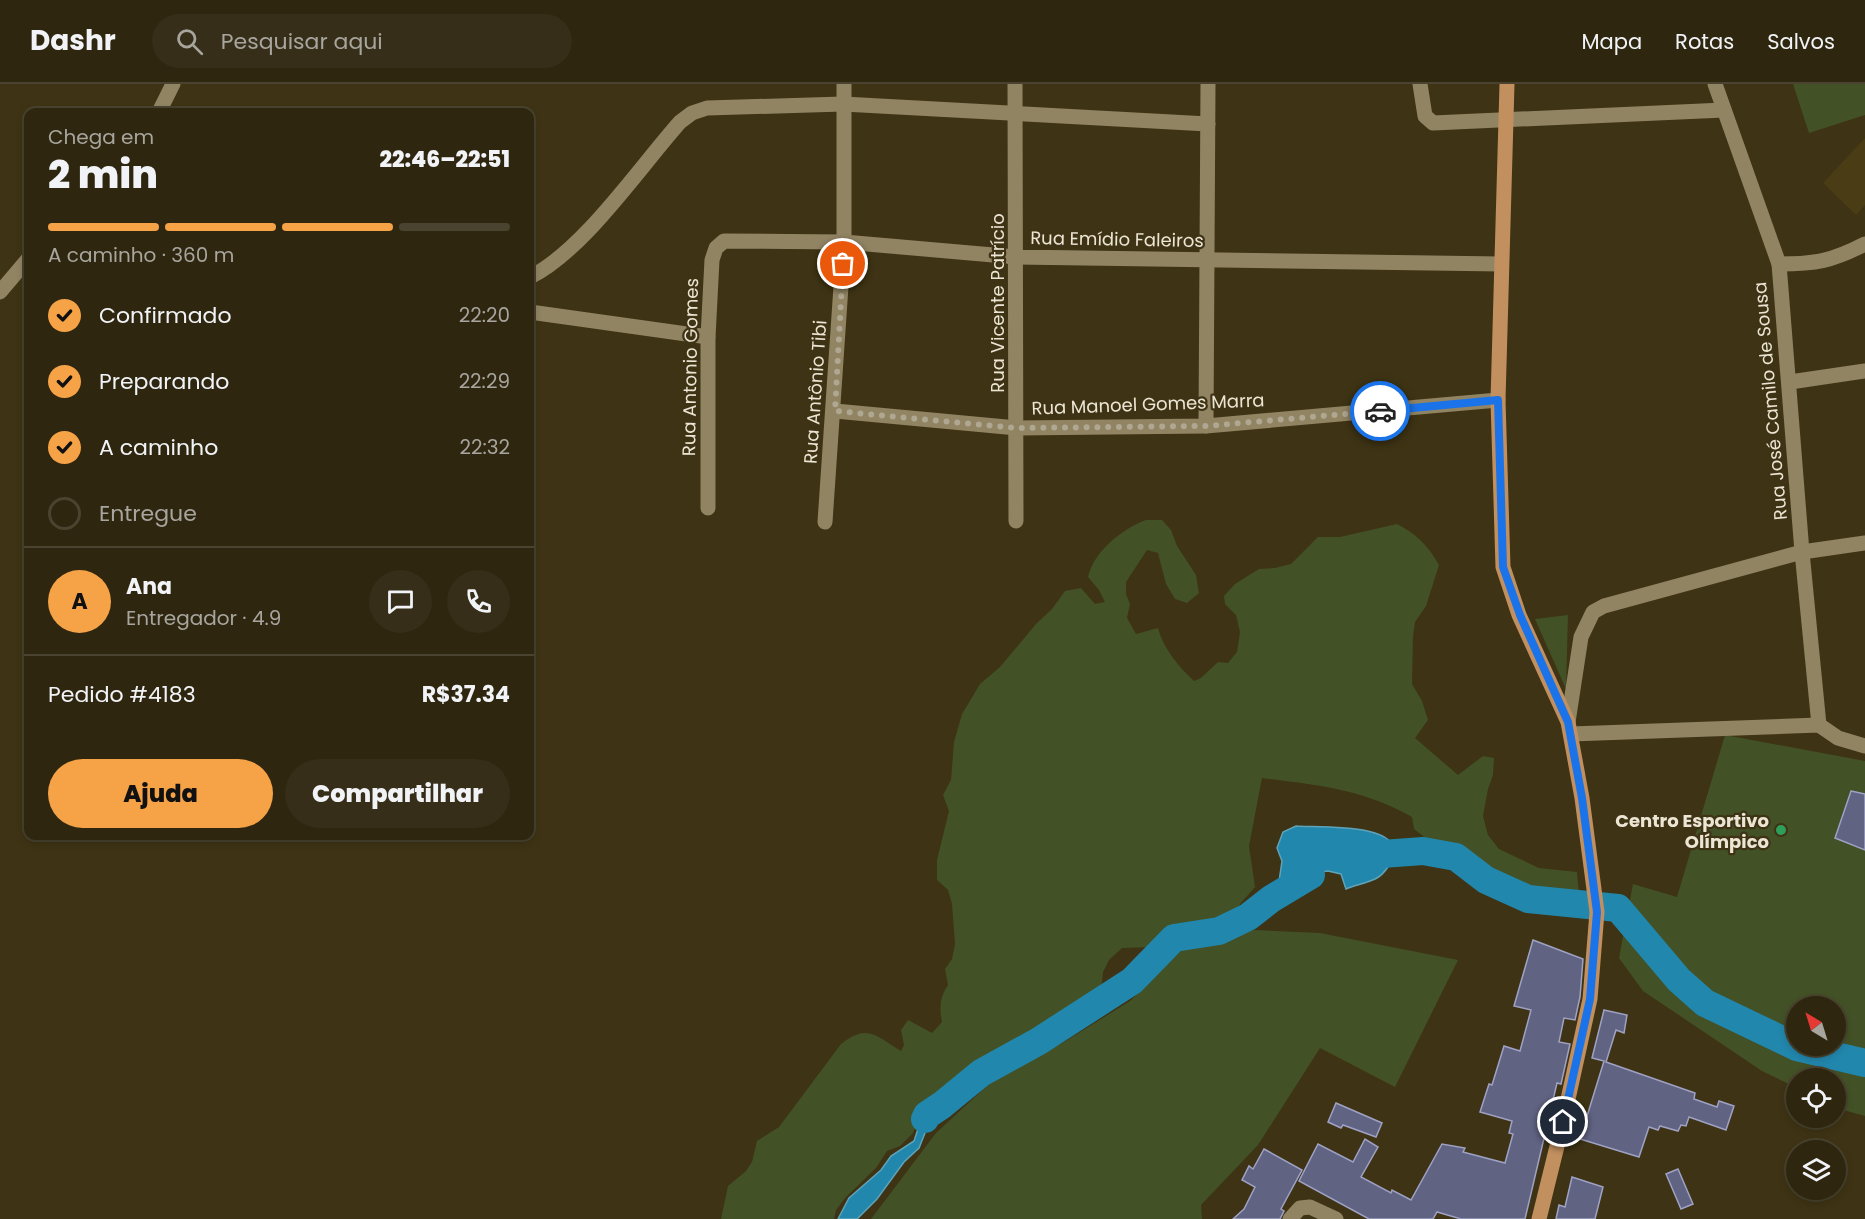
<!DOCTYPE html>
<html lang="pt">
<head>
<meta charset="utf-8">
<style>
  body { margin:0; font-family:Poppins,sans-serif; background:#362e18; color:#f1f3f6; height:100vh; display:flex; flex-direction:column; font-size:22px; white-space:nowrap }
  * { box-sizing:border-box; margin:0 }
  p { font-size:20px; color:#a7a59e }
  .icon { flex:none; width:33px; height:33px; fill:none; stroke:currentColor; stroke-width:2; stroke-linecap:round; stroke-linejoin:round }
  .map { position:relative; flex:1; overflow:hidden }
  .sheet { position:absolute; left:24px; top:24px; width:510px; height:732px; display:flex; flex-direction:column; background:#2e260f; border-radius:12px; box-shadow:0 3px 9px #0003,0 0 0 2px #49432f }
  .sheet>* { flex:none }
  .needle { width:39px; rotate:322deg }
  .buttons { position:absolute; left:1786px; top:912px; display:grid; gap:12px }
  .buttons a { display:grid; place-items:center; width:60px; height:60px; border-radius:50%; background:#2e260f; box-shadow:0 3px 9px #0003,0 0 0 2px #49432f; font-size:30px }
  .pin { position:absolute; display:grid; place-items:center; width:51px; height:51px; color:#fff; margin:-26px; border:3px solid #fff; border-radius:50%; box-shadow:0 2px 6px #0007 }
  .courier { position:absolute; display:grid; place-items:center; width:60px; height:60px; margin:-30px; border:4px solid #1a73e8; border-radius:50%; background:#fff; color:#222; box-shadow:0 2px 8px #0007 }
  .head em { font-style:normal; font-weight:800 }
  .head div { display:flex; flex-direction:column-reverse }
  .head { display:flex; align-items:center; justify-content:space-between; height:102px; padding:0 24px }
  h1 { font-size:39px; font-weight:800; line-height:45px }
  .bar { display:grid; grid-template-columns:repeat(4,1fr); gap:9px 6px; align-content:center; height:72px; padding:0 24px }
  .bar i { height:8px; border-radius:4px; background:#49432f }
  .bar .active { background:#f6a246 }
  .bar p { grid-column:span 4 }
  .line { display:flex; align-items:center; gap:15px; padding:0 24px; border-top:2px solid #49432f }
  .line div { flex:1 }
  .round { display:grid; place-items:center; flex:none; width:63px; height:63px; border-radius:32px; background:#362e18 }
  ol { padding:0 24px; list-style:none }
  li { display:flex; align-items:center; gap:18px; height:66px }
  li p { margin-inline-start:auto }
  li .icon { padding:6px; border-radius:50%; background:#f6a246; color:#111; stroke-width:4 }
  li:last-child { color:#a7a59e }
  li i { width:33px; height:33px; border:3px solid #49432f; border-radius:50% }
  .cta { display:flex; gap:12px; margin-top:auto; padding:12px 24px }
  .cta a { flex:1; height:69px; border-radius:36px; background:#f6a246; color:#111; font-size:24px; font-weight:800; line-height:69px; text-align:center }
  .cta a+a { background:#362e18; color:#f1f3f6 }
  header { display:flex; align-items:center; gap:36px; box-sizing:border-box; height:84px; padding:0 30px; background:#2e260f; border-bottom:2px solid #49432f }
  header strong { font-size:28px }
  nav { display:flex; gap:33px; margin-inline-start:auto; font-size:21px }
  .search { width:420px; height:54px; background:#362e18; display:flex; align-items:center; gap:15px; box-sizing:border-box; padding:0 21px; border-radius:33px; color:#a7a59e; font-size:22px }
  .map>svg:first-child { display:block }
</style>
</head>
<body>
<header>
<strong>Dashr</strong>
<div class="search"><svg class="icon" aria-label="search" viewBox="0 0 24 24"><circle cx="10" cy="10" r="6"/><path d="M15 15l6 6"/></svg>Pesquisar aqui</div>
<nav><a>Mapa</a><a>Rotas</a><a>Salvos</a></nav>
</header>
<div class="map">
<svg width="1865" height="1135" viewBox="0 0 1865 1135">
  <rect width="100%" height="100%" fill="#3e3314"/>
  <path fill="#4a3c14" d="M1865 54V121L1856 131 1823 99Z"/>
  <g fill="#435126" fill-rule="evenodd">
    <path d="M1793 0H1865V31L1809 49Z"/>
    <path d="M1146 436H1162L1171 446 1177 462 1196 491 1199 509 1187 519 1175 515 1166 500 1158 469 1147 466 1126 498V510L1130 520 1127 534 1136 550 1158 544C1163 564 1179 583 1194 597L1201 594 1218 578 1228 579 1237 568 1240 548 1236 531 1225 520 1224 512 1235 500 1259 485 1275 484 1291 480 1318 453H1340L1397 440C1416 450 1428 461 1439 481L1426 522 1415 538 1413 553 1412 600 1422 617 1428 636 1415 654 1458 691 1483 672 1494 674 1493 691 1488 705 1483 732 1488 751 1499 765 1539 784 1577 788 1579 810 1576 812 1517 800 1486 787 1465 771 1433 760 1414 745 1412 733C1363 705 1317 701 1262 694L1249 762 1255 803 1240 820 1237 828C1214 840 1192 838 1168 845L1163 854 1154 863 1122 864 1109 876 1103 888 1102 899 1090 913 1033 950 974 981 961 992 955 1004 922 1029 913 1049 900 1062 887 1067 876 1084 846 1113 836 1126 834 1135H721L728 1102 746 1087 752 1078 757 1057 779 1043 841 960C868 939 876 952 901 967L904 961 901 946 908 936 932 949 942 938C939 923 940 913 948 901L945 885 952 875 955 860 952 820 948 806 937 796V776L949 727 943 711 951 696 954 658 962 630 980 600 1000 583 1036 540 1052 525 1065 507 1081 504 1095 520 1105 518 1099 506 1088 493C1094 467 1122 445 1146 436Z"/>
    <path d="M1568 531 1566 605 1535 535Z"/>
    <path d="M1725 651 1865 677V1032L1836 1024V994H1797V1004L1762 987 1643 907 1619 874 1633 800 1677 813ZM1797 922H1836V962H1797Z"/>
    <path d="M1254 846 1320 849 1458 876 1395 1003 1320 964 1258 1061 1201 1121 1202 1135H871L936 1049 990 999 1064 958 1130 917 1184 864Z"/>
  </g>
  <g fill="#2287ad" stroke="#5fa3b9" stroke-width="1.5">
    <path d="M1296 742C1315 744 1403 738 1393 772 1391 780 1384 790 1377 794 1368 799 1355 801 1346 805L1341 790 1328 787 1314 789C1305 802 1292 808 1277 811L1282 777 1277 764 1283 748Z"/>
    <path d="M958 1009 931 1034 919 1064 904 1078 877 1115 857 1135H838L849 1114 881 1086 891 1072 914 1057 923 1030Z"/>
  </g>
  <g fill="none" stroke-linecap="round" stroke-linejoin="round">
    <g stroke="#2287ad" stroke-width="28">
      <path d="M1355 772 1423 767 1456 773 1486 796 1528 815 1618 824 1679 896 1705 919 1797 963 1865 979"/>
      <path d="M925 1035 927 1031 942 1021 981 989 1039 957 1132 897 1174 854 1219 847 1248 833 1271 815 1311 791"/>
    </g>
  </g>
  <g fill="#606382" stroke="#9fa2c4" stroke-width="1.5">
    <path d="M1851 707 1865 710V766L1835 754Z"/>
    <path d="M1533 856 1583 875 1580 913 1575 936 1564 934 1559 958 1570 960 1561 1000 1557 999 1525 1135H1461L1437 1128 1433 1135H1369L1299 1097 1318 1060 1353 1078 1365 1055 1378 1063 1361 1093 1391 1109 1392 1106 1411 1116 1442 1060 1465 1064 1463 1068 1505 1079 1513 1050 1509 1049 1512 1037 1480 1028 1489 1000 1492 1001 1504 962 1520 967 1531 926 1514 922Z"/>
    <path d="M1604 926 1627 931 1624 949 1616 946 1606 978 1695 1009 1694 1015 1717 1023 1719 1017 1734 1022 1726 1046 1689 1033 1686 1042 1681 1041 1678 1047 1660 1042 1658 1046 1649 1043 1639 1073 1580 1055 1604 977 1592 974Z"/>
    <path d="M1336 1019 1382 1039 1376 1053 1343 1041 1341 1044 1328 1038Z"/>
    <path d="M1264 1065 1302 1086 1281 1125 1284 1127 1280 1135H1233L1244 1125 1255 1103 1242 1096 1249 1082 1253 1085Z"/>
    <path d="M1678 1085 1693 1120 1681 1125 1666 1090Z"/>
    <path d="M1572 1093 1603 1103 1595 1135H1556L1559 1121 1565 1123Z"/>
  </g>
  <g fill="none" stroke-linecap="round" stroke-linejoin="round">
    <g stroke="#918463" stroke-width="15">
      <path d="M1015 0 1016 437"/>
      <path d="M1420 0 1425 32 1433 39 1724 26"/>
      <path d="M1715 0 1779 180 1802 468 1819 641"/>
      <path d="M159 28 173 0"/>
      <path d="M1779 180C1816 180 1832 177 1865 160"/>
      <path d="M530 193C583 167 639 84 680 38L692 29 707 24 843 20 1208 40"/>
      <path d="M0 208 28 175"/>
      <path d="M530 228 708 253"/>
      <path d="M1790 298 1865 287"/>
      <path d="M835 327 1017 344 1206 342 1498 316"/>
      <path d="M1206 342 1208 0"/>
      <path d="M708 424V253L712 176 716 164 724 157 844 158 1016 173 1501 180"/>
      <path d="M825 438 844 158V0"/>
      <path d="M1568 638 1581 553 1593 528 1604 522 1802 468 1865 459"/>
      <path d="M1571 650 1819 641 1838 654 1865 662"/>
      <path d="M1290 1135 1300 1124 1310 1123 1336 1135"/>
    </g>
    <path stroke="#c28f5f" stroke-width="15" d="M1507 0 1498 316 1503 483 1519 531 1568 638 1582 714 1597 828 1590 915 1563 1038 1539 1135"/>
  </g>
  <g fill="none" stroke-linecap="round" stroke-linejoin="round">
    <path stroke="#afa791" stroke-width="6" stroke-dasharray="0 10.8" d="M843 180 835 327 1017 344 1206 342 1380 327"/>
    <path stroke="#1a73e8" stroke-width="8" d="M1380 327 1498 316 1503 483 1520 531 1568 638 1582 714 1597 828 1590 915 1563 1038"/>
  </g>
  <circle fill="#2e9e5b" stroke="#3e3314" stroke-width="2" cx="1781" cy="746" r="6"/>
  <g text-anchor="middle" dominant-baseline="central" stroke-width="4.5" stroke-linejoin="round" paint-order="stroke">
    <g font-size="18" fill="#ece5d4" stroke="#3e3314">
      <text transform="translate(1117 155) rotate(1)">Rua Emídio Faleiros</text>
      <text transform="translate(997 219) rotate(-90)">Rua Vicente Patrício</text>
      <text transform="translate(690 283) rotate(-89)">Rua Antonio Gomes</text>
      <text transform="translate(815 308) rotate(-86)">Rua Antônio Tibi</text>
      <text transform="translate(1770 317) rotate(-95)">Rua José Camilo de Sousa</text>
      <text transform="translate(1148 320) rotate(-2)">Rua Manoel Gomes Marra</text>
    </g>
    <g font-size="18" font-weight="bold" fill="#ece5d4" stroke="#3e3314" text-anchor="end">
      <text x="1769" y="736">Centro Esportivo<tspan x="1769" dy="21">Olímpico</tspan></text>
    </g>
  </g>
</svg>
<div class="buttons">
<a><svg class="needle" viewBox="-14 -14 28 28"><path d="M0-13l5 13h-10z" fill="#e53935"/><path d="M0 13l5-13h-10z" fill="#a7a59e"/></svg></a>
<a><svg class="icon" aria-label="locate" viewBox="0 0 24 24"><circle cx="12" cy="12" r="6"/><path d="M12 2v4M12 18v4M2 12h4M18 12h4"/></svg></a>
<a><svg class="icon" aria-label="layers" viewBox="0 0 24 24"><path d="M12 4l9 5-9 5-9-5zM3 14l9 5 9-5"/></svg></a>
</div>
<div class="pin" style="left:843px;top:180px;background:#ea580c"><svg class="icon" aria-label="bag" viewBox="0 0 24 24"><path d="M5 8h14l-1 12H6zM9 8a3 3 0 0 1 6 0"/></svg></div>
<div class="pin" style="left:1563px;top:1038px;background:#1f2937"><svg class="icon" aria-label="home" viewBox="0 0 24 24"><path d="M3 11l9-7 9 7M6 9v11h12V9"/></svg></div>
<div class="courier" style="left:1380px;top:327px"><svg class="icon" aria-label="car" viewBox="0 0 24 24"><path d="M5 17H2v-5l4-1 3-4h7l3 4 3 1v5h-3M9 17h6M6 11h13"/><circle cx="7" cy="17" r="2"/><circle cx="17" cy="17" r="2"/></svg></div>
<section class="sheet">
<div class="head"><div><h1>2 min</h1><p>Chega em</p></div><em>22:46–22:51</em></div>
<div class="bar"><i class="active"></i><i class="active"></i><i class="active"></i><i></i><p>A caminho · 360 m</p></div>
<ol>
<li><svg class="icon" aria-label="check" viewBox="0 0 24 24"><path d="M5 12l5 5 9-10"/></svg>Confirmado<p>22:20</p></li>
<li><svg class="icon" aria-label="check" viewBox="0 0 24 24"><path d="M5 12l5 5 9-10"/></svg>Preparando<p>22:29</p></li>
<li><svg class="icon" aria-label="check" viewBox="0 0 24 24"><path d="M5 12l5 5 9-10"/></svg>A caminho<p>22:32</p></li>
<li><i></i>Entregue</li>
</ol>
<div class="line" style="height:108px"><b class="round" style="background:#f6a246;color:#111">A</b><div><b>Ana</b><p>Entregador · 4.9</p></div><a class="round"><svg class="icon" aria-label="chat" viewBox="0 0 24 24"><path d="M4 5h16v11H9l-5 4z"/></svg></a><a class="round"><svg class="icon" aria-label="phone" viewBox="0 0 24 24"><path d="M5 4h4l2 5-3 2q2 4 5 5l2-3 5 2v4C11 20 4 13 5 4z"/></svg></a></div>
<div class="line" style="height:78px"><div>Pedido #4183</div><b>R$37.34</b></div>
<div class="cta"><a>Ajuda</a><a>Compartilhar</a></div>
</section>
</div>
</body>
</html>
